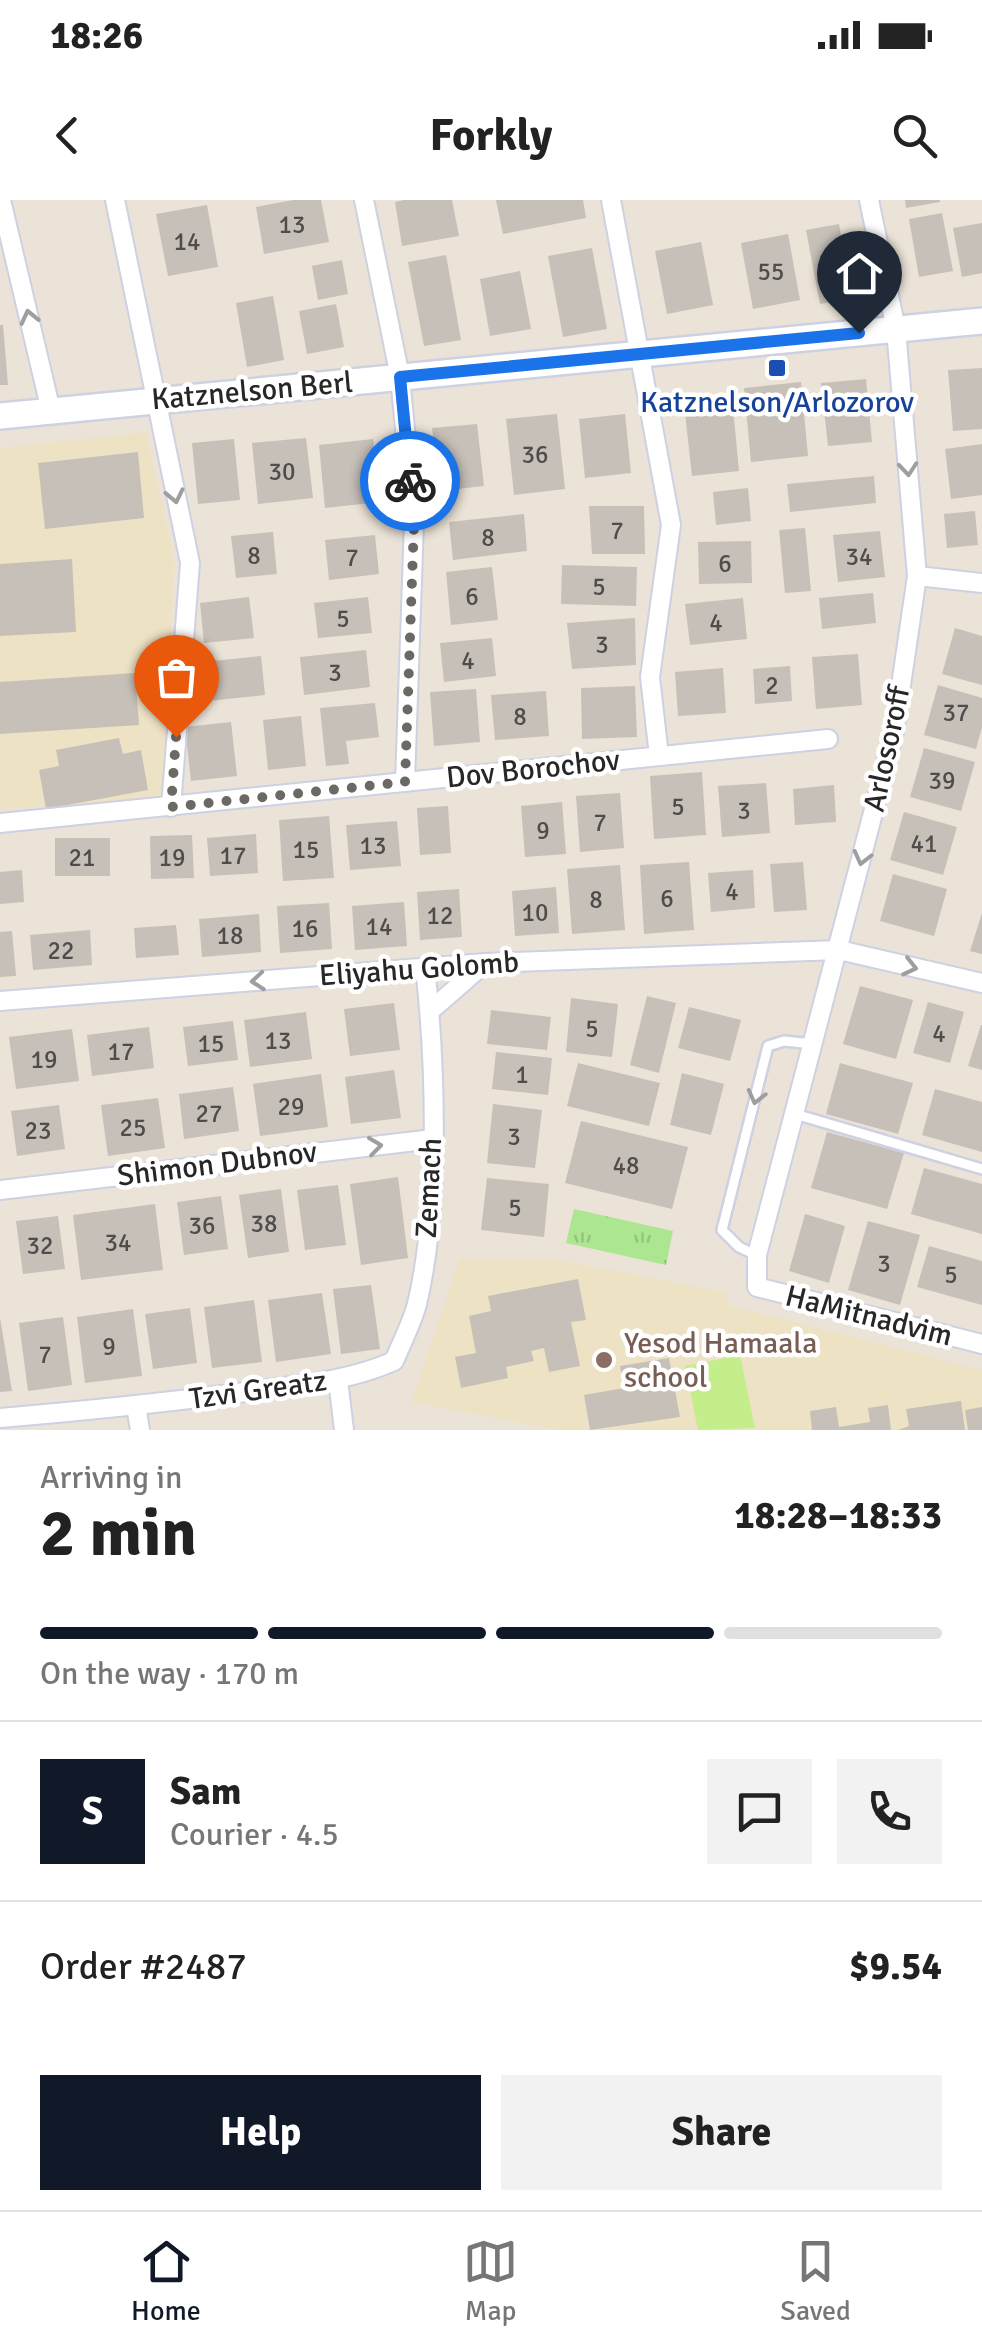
<!DOCTYPE html>
<html lang="en">
<head>
<meta charset="utf-8">
<style>
  body { margin:0; font-family:Signika,sans-serif; background:#f2f2f2; color:#222; height:100vh; display:flex; flex-direction:column; font-size:38px; white-space:nowrap }
  * { box-sizing:border-box; margin:0 }
  p { font-size:32px; color:#767676 }
  .icon { flex:none; width:55px; height:55px; fill:none; stroke:currentColor; stroke-width:2; stroke-linecap:round; stroke-linejoin:round }
  .map { position:relative; height:1230px; overflow:hidden }
  .side { display:flex; flex-direction:column; background:#fff; flex:1 }
  .side>* { flex:none }
  .pin { position:absolute; display:grid; place-items:center; width:85px; height:85px; color:#fff; margin:-102px -42px; border-radius:50% 50% 50% 0; rotate:-45deg; box-shadow:0 0 10px #0007 }
  .pin .icon { rotate:45deg }
  .courier { position:absolute; display:grid; place-items:center; width:100px; height:100px; margin:-50px; border:8px solid #1a73e8; border-radius:50%; background:#fff; color:#222; box-shadow:0 2px 12px #0007 }
  .overview em { font-style:normal; font-weight:700 }
  .overview div { display:flex; flex-direction:column-reverse }
  .overview { display:flex; align-items:center; justify-content:space-between; height:170px; padding:0 40px }
  h1 { font-size:65px; font-weight:700; line-height:75px }
  .bar { display:grid; grid-template-columns:repeat(4,1fr); gap:15px 10px; align-content:center; height:120px; padding:0 40px }
  .bar i { height:12px; border-radius:8px; background:#e0e0e0 }
  .bar .selected { background:#111827 }
  .bar p { grid-column:span 4 }
  .line { display:flex; align-items:center; gap:25px; padding:0 40px; border-top:2px solid #e0e0e0 }
  .line div { flex:1 }
  .round { display:grid; place-items:center; flex:none; width:105px; height:105px; border-radius:0px; background:#f2f2f2 }
  .primary-button { display:flex; gap:20px; margin-top:auto; padding:20px 40px }
  .primary-button a { flex:1; height:115px; border-radius:0px; background:#111827; color:#fff; font-size:40px; font-weight:700; line-height:115px; text-align:center }
  .primary-button a+a { background:#f2f2f2; color:#222 }
  .status { display:flex; justify-content:space-between; align-items:center; height:70px; padding:0 50px; background:#fff; direction:ltr }
  .status svg { height:28px; fill:currentColor }
  header { display:flex; justify-content:space-between; align-items:center; height:130px; padding:0 40px; background:#fff; font-size:45px; font-weight:700 }
  .menu { display:flex; justify-content:space-around; align-items:center; height:140px; border-top:2px solid #e0e0e0; background:#fff; font-size:28px; color:#767676 }
  .menu a { display:grid; justify-items:center; gap:5px }
  .menu .selected { color:#111827 }
  .map>svg:first-child { display:block }
</style>
</head>
<body>
<div class="status"><b>18:26</b><svg viewBox="0 0 49 12"><path d="M0 12V9h3v3zM5 12V6h3v6zM10 12V3h3v9zM15 12V0h3v12zM26 1h20v11H26zM47 4h2v5h-2z"/></svg></div>
<header><svg class="icon" aria-label="back" viewBox="0 0 24 24"><path d="M15 5l-7 7 7 7"/></svg>Forkly<svg class="icon" aria-label="search" viewBox="0 0 24 24"><circle cx="10" cy="10" r="6"/><path d="M15 15l6 6"/></svg></header>
<div class="map">
<svg width="982" height="1230" viewBox="0 0 982 1230">
  <defs>
    <pattern id="grass-tufts" width="24" height="20" patternUnits="userSpaceOnUse" patternTransform="scale(2.5)"><rect width="24" height="20" fill="#ace690"/><path d="M3 7l-1-3M5 7V3M7 7l1-3M15 17l-1-3M17 17v-4M19 17l1-3" fill="none" stroke="#94c57c"/></pattern>
  </defs>
  <rect width="100%" height="100%" fill="#ebe3d8"/>
  <g fill="#eee2c5">
    <path d="M146 232 175 362 161 599 0 609V248Z"/>
    <path d="M460 1059 559 1060 725 1092 728 1105 982 1170V1230H557L411 1202Z"/>
  </g>
  <path fill="url(#grass-tufts)" d="M574 1009 673 1031 666 1065 566 1043Z"/>
  <path fill="#c3ee8b" d="M740 1155 755 1228 698 1230 685 1166Z"/>
  <g fill="#c6c0b8">
    <path d="M293 0H321L329 42 264 54 256 7Z"/>
    <path d="M404 0H452L459 36 402 46 395 2Z"/>
    <path d="M496 0H583L586 18 503 34Z"/>
    <path d="M905 0H940V2L906 8Z"/>
    <path d="M207 5 218 67 168 76 156 14Z"/>
    <path d="M942 13 953 71 919 77 909 19Z"/>
    <path d="M982 23V73L962 77 953 28Z"/>
    <path d="M839 24 853 98 820 104 806 30Z"/>
    <path d="M788 34 800 100 753 109 741 43Z"/>
    <path d="M701 42 713 105 667 114 655 51Z"/>
    <path d="M592 48 607 129 563 137 548 56Z"/>
    <path d="M446 55 461 140 424 146 408 62Z"/>
    <path d="M342 60 348 94 318 100 312 66Z"/>
    <path d="M520 71 531 129 490 136 480 79Z"/>
    <path d="M273 96 284 160 247 167 236 103Z"/>
    <path d="M336 104 344 147 307 154 299 111Z"/>
    <path d="M0 125H3L8 185H0Z"/>
    <path d="M982 168V229L953 231 948 170Z"/>
    <path d="M866 179 872 242 828 246 821 183Z"/>
    <path d="M801 182 808 256 751 262 744 188Z"/>
    <path d="M733 208 739 271 692 276 685 213Z"/>
    <path d="M557 214 565 289 514 295 506 219Z"/>
    <path d="M625 214 631 273 585 278 579 219Z"/>
    <path d="M477 224 484 286 439 291 432 228Z"/>
    <path d="M306 238 313 298 258 304 252 243Z"/>
    <path d="M234 239 240 300 198 304 192 243Z"/>
    <path d="M373 239 380 302 325 308 319 245Z"/>
    <path d="M982 244V295L951 299 945 249Z"/>
    <path d="M138 252 144 318 45 329 38 263Z"/>
    <path d="M874 276 876 303 790 312 787 284Z"/>
    <path d="M748 288 751 321 716 325 713 292Z"/>
    <path d="M589 306H644L645 354H592Z"/>
    <path d="M975 311 978 345 947 348 944 314Z"/>
    <path d="M524 314 527 351 453 360 449 322Z"/>
    <path d="M805 328 811 391 785 393 779 330Z"/>
    <path d="M880 331 885 377 838 382 833 335Z"/>
    <path d="M273 332 277 374 236 378 231 336Z"/>
    <path d="M375 335 379 374 329 380 325 340Z"/>
    <path d="M751 341 752 383 699 384 698 342Z"/>
    <path d="M72 359 76 432 0 436V364Z"/>
    <path d="M562 365 637 367 636 406 561 404Z"/>
    <path d="M492 367 498 420 451 425 446 372Z"/>
    <path d="M873 393 876 423 822 429 819 398Z"/>
    <path d="M249 397 254 438 204 443 200 403Z"/>
    <path d="M368 397 372 433 318 438 314 403Z"/>
    <path d="M743 398 747 439 690 445 685 404Z"/>
    <path d="M635 418 636 465 572 469 567 423Z"/>
    <path d="M955 428 982 436V485L942 474Z"/>
    <path d="M492 438 496 476 444 482 440 443Z"/>
    <path d="M366 450 370 487 304 495 300 457Z"/>
    <path d="M858 454 862 505 816 509 812 457Z"/>
    <path d="M261 456 265 495 199 502 194 463Z"/>
    <path d="M790 466 792 501 755 504 753 469Z"/>
    <path d="M723 468 726 513 678 516 675 472Z"/>
    <path d="M135 473 139 525 0 534V482Z"/>
    <path d="M938 485 982 498V527L976 549 924 535Z"/>
    <path d="M635 486 637 537 582 539 581 488Z"/>
    <path d="M476 489 480 542 434 546 430 492Z"/>
    <path d="M546 491 549 536 495 540 491 495Z"/>
    <path d="M375 503 379 537 346 541 349 564 326 566 320 508Z"/>
    <path d="M301 516 306 566 268 570 263 520Z"/>
    <path d="M231 522 237 576 191 581 185 527Z"/>
    <path d="M119 538 123 554 141 550 148 590 46 609 39 570 59 566 56 550Z"/>
    <path d="M924 548 975 562 961 611 910 597Z"/>
    <path d="M702 572 706 635 654 639 650 576Z"/>
    <path d="M766 583 770 633 722 637 718 586Z"/>
    <path d="M834 585 836 622 795 625 793 589Z"/>
    <path d="M620 593 624 648 580 652 576 596Z"/>
    <path d="M562 602 566 654 525 657 521 606Z"/>
    <path d="M448 606 451 653 420 655 417 608Z"/>
    <path d="M904 612 957 627 943 675 890 660Z"/>
    <path d="M329 616 334 678 283 681 279 620Z"/>
    <path d="M397 621 401 666 350 670 346 625Z"/>
    <path d="M256 634 258 673 210 676 207 638Z"/>
    <path d="M192 635 194 678 151 679 150 636Z"/>
    <rect x="55" y="638" width="55" height="38"/>
    <path d="M689 662 694 730 644 734 640 665Z"/>
    <path d="M803 662 807 710 774 712 770 664Z"/>
    <path d="M620 665 625 730 572 734 567 669Z"/>
    <path d="M22 670 24 702 0 704V672Z"/>
    <path d="M753 670 755 708 711 712 708 673Z"/>
    <path d="M893 674 947 689 934 736 880 721Z"/>
    <path d="M556 687 559 733 515 736 512 691Z"/>
    <path d="M459 689 462 737 420 740 417 692Z"/>
    <path d="M404 702 407 746 355 750 352 706Z"/>
    <path d="M329 703 332 749 280 753 277 706Z"/>
    <path d="M982 713V754L970 751Z"/>
    <path d="M259 714 261 752 202 757 199 719Z"/>
    <path d="M176 725 179 755 136 758 134 728Z"/>
    <path d="M90 730 92 765 33 770 30 735Z"/>
    <path d="M12 731 16 776 0 777V732Z"/>
    <path d="M860 786 913 800 896 859 843 844Z"/>
    <path d="M647 796 676 803 659 873 630 865Z"/>
    <path d="M571 798 618 804 612 857 566 852Z"/>
    <path d="M928 802 964 812 950 863 913 853Z"/>
    <path d="M394 803 400 850 350 856 344 809Z"/>
    <path d="M689 807 741 820 730 861 678 848Z"/>
    <path d="M491 810 551 817 547 850 487 844Z"/>
    <path d="M306 812 312 859 250 867 244 820Z"/>
    <path d="M233 821 238 860 188 866 183 827Z"/>
    <path d="M981 825H982V870L968 866Z"/>
    <path d="M149 827 154 868 92 876 87 835Z"/>
    <path d="M72 829 79 881 16 889 9 837Z"/>
    <path d="M496 852 552 858 548 895 492 889Z"/>
    <path d="M578 863 660 883 649 926 567 906Z"/>
    <path d="M840 863 913 883 898 934 826 914Z"/>
    <path d="M394 870 401 918 351 924 345 877Z"/>
    <path d="M682 873 724 884 711 935 670 925Z"/>
    <path d="M321 874 328 927 260 936 253 884Z"/>
    <path d="M233 887 239 931 184 939 179 894Z"/>
    <path d="M935 889 982 902V952L922 935Z"/>
    <path d="M158 898 165 948 108 956 101 905Z"/>
    <path d="M493 904 542 910 535 968 487 963Z"/>
    <path d="M59 905 65 949 17 956 11 911Z"/>
    <path d="M581 921 688 947 672 1009 565 983Z"/>
    <path d="M827 932 904 953 887 1009 811 988Z"/>
    <path d="M924 968 982 984V1034L911 1014Z"/>
    <path d="M398 977 408 1058 361 1065 350 984Z"/>
    <path d="M487 978 549 984 544 1037 481 1030Z"/>
    <path d="M338 985 346 1045 305 1050 297 990Z"/>
    <path d="M281 989 289 1052 248 1058 239 995Z"/>
    <path d="M221 996 228 1049 184 1055 177 1002Z"/>
    <path d="M155 1004 163 1070 81 1080 73 1015Z"/>
    <path d="M805 1014 845 1026 829 1083 789 1071Z"/>
    <path d="M58 1016 65 1069 23 1074 16 1021Z"/>
    <path d="M868 1021 920 1035 900 1105 848 1090Z"/>
    <path d="M929 1046 982 1061V1105L917 1087Z"/>
    <path d="M578 1079 586 1120 571 1122 580 1166 549 1172 544 1148 531 1151 534 1161 506 1167 508 1178 461 1188 455 1157 476 1153 469 1116 491 1111 488 1096Z"/>
    <path d="M371 1085 380 1149 341 1154 333 1089Z"/>
    <path d="M322 1093 331 1154 276 1162 268 1100Z"/>
    <path d="M254 1100 262 1162 212 1168 204 1107Z"/>
    <path d="M190 1108 197 1163 153 1169 145 1114Z"/>
    <path d="M133 1109 142 1176 85 1183 77 1117Z"/>
    <path d="M63 1117 72 1185 28 1191 19 1123Z"/>
    <path d="M0 1118 12 1191 0 1192Z"/>
    <path d="M669 1158 680 1217 590 1230 584 1195 624 1188 620 1166Z"/>
    <path d="M961 1201 965 1230H898L909 1226 906 1209Z"/>
    <path d="M888 1205 891 1230H812L810 1211 836 1207 839 1227 870 1222 868 1208Z"/>
    <path d="M982 1207V1230H968L965 1210Z"/>
  </g>
  <g fill="none" stroke-linecap="round" stroke-linejoin="round">
    <g stroke="#cdd1e2" stroke-width="14">
      <g id="lane">
        <path d="M795 914 982 969"/>
        <path d="M756 1055 739 1047 722 1030 768 846 784 841 813 844"/>
      </g>
    </g>
    <g stroke="#cdd1e2" stroke-width="22">
      <g id="street">
        <path d="M1 0 51 211"/>
        <path d="M115 0 190 363 171 607"/>
        <path d="M364 0 400 177 414 322 405 582"/>
        <path d="M611 0 671 325 650 477 659 556"/>
        <path d="M869 0 896 129 917 376 894 533 757 1055V1087L982 1144"/>
        <path d="M917 376 982 383"/>
        <path d="M0 623 828 539"/>
        <path d="M0 801 485 763 839 750 982 783"/>
        <path d="M430 811 485 763"/>
        <path d="M0 990 433 939"/>
        <path d="M338 1180 344 1230"/>
        <path d="M136 1206 140 1230"/>
        <path d="M0 1218C82 1211 163 1203 245 1192 296 1185 347 1182 394 1161 402 1142 412 1123 417 1104 440 1007 436 867 425 767"/>
      </g>
    </g>
    <g stroke="#cdd1e2" stroke-width="30">
      <path id="secondary" d="M0 216 982 121"/>
    </g>
    <use href="#lane" stroke="#fff" stroke-width="9"/>
    <use href="#street" stroke="#fff" stroke-width="18"/>
    <use href="#secondary" stroke="#fff" stroke-width="25"/>
  </g>
  <defs><path id="oneway-chevron" d="M-2-3.5L2.5 0L-2 3.5" fill="none" stroke-width="1.6" stroke-linecap="round" stroke-linejoin="round" transform="scale(2.5)"/></defs>
  <g stroke="#9e9e9e">
    <use href="#oneway-chevron" transform="translate(29 117) rotate(-103)"/>
    <use href="#oneway-chevron" transform="translate(908 269) rotate(85)"/>
    <use href="#oneway-chevron" transform="translate(175 296) rotate(78)"/>
    <use href="#oneway-chevron" transform="translate(862 658) rotate(104)"/>
    <use href="#oneway-chevron" transform="translate(910 767) rotate(13)"/>
    <use href="#oneway-chevron" transform="translate(258 781) rotate(175)"/>
    <use href="#oneway-chevron" transform="translate(756 897) rotate(104)"/>
    <use href="#oneway-chevron" transform="translate(375 946) rotate(-7)"/>
  </g>
  <g fill="none" stroke-linecap="round" stroke-linejoin="round">
    <path stroke="#6c6965" stroke-width="10" stroke-dasharray="0 18" d="M176 537 171 607 405 582 414 322 410 281"/>
    <path stroke="#1a73e8" stroke-width="12" d="M410 281 400 177 859 133"/>
  </g>
  <rect fill="#1a4fb4" stroke="#fff" stroke-width="4" x="767" y="158" width="20" height="20" rx="5"/>
  <circle fill="#8d6e63" stroke="#fff" stroke-width="4" cx="604" cy="1160" r="10"/>
  <g text-anchor="middle" dominant-baseline="central" stroke-width="9" stroke-linejoin="round" paint-order="stroke">
    <g font-size="25" fill="#4f4d4b">
      <text x="292" y="24">13</text>
      <text x="187" y="41">14</text>
      <text x="771" y="71">55</text>
      <text x="535" y="254">36</text>
      <text x="282" y="271">30</text>
      <text x="617" y="330">7</text>
      <text x="488" y="337">8</text>
      <text x="254" y="355">8</text>
      <text x="859" y="356">34</text>
      <text x="352" y="357">7</text>
      <text x="725" y="363">6</text>
      <text x="599" y="386">5</text>
      <text x="472" y="396">6</text>
      <text x="343" y="418">5</text>
      <text x="716" y="422">4</text>
      <text x="602" y="444">3</text>
      <text x="468" y="460">4</text>
      <text x="335" y="472">3</text>
      <text x="772" y="485">2</text>
      <text x="956" y="512">37</text>
      <text x="520" y="516">8</text>
      <text x="942" y="580">39</text>
      <text x="678" y="606">5</text>
      <text x="744" y="610">3</text>
      <text x="600" y="622">7</text>
      <text x="543" y="630">9</text>
      <text x="924" y="643">41</text>
      <text x="373" y="645">13</text>
      <text x="306" y="649">15</text>
      <text x="233" y="655">17</text>
      <text x="82" y="657">21</text>
      <text x="172" y="657">19</text>
      <text x="732" y="691">4</text>
      <text x="667" y="698">6</text>
      <text x="596" y="699">8</text>
      <text x="535" y="712">10</text>
      <text x="440" y="715">12</text>
      <text x="379" y="726">14</text>
      <text x="305" y="728">16</text>
      <text x="230" y="735">18</text>
      <text x="61" y="750">22</text>
      <text x="592" y="828">5</text>
      <text x="939" y="833">4</text>
      <text x="278" y="840">13</text>
      <text x="211" y="843">15</text>
      <text x="121" y="851">17</text>
      <text x="44" y="859">19</text>
      <text x="522" y="874">1</text>
      <text x="291" y="906">29</text>
      <text x="209" y="913">27</text>
      <text x="133" y="927">25</text>
      <text x="38" y="930">23</text>
      <text x="514" y="936">3</text>
      <text x="626" y="965">48</text>
      <text x="515" y="1007">5</text>
      <text x="264" y="1023">38</text>
      <text x="202" y="1025">36</text>
      <text x="118" y="1042">34</text>
      <text x="40" y="1045">32</text>
      <text x="884" y="1063">3</text>
      <text x="951" y="1074">5</text>
      <text x="109" y="1146">9</text>
      <text x="45" y="1154">7</text>
    </g>
    <g font-size="30" fill="#272727" stroke="#fff">
      <text transform="translate(252 191) rotate(-5)">Katznelson Berl</text>
      <text transform="translate(887 549) rotate(-78)">Arlosoroff</text>
      <text transform="translate(533 569) rotate(-6)">Dov Borochov</text>
      <text transform="translate(419 769) rotate(-4)">Eliyahu Golomb</text>
      <text transform="translate(217 964) rotate(-7)">Shimon Dubnov</text>
      <text transform="translate(429 988) rotate(-87)">Zemach</text>
      <text transform="translate(869 1116) rotate(14)">HaMitnadvim</text>
      <text transform="translate(258 1190) rotate(-8)">Tzvi Greatz</text>
    </g>
    <g font-size="30" fill="#164399" stroke="#fff">
      <text x="777" y="202">Katznelson/Arlozorov</text>
    </g>
    <g font-size="30" fill="#785e54" stroke="#fff" text-anchor="start">
      <text x="624" y="1143">Yesod Hamaala<tspan x="624" dy="34">school</tspan></text>
    </g>
  </g>
</svg>
<div class="pin" style="left:176px;top:537px;background:#ea580c"><svg class="icon" aria-label="bag" viewBox="0 0 24 24"><path d="M5 8h14l-1 12H6zM9 8a3 3 0 0 1 6 0"/></svg></div>
<div class="pin" style="left:859px;top:133px;background:#1f2937"><svg class="icon" aria-label="home" viewBox="0 0 24 24"><path d="M3 11l9-7 9 7M6 9v11h12V9"/></svg></div>
<div class="courier" style="left:410px;top:281px"><svg class="icon" aria-label="bike" viewBox="0 0 24 24"><circle cx="6" cy="16" r="4"/><circle cx="18" cy="16" r="4"/><path d="M6 16l4-8h5l3 8M10 8l3 8H6M13 5h3"/></svg></div>
</div>
<section class="side">
<div class="overview"><div><h1>2 min</h1><p>Arriving in</p></div><em>18:28–18:33</em></div>
<div class="bar"><i class="selected"></i><i class="selected"></i><i class="selected"></i><i></i><p>On the way · 170 m</p></div>
<div class="line" style="height:180px"><b class="round" style="background:#111827;color:#fff">S</b><div><b>Sam</b><p>Courier · 4.5</p></div><a class="round"><svg class="icon" aria-label="chat" viewBox="0 0 24 24"><path d="M4 5h16v11H9l-5 4z"/></svg></a><a class="round"><svg class="icon" aria-label="phone" viewBox="0 0 24 24"><path d="M5 4h4l2 5-3 2q2 4 5 5l2-3 5 2v4C11 20 4 13 5 4z"/></svg></a></div>
<div class="line" style="height:130px"><div>Order #2487</div><b>$9.54</b></div>
<div class="primary-button"><a>Help</a><a>Share</a></div>
</section>
<nav class="menu">
<a class="selected"><svg class="icon" aria-label="home" viewBox="0 0 24 24"><path d="M3 11l9-7 9 7M6 9v11h12V9"/></svg>Home</a>
<a><svg class="icon" aria-label="map" viewBox="0 0 24 24"><path d="M3 6l6-2 6 2 6-2v14l-6 2-6-2-6 2zM9 4v14M15 6v14"/></svg>Map</a>
<a><svg class="icon" aria-label="saved" viewBox="0 0 24 24"><path d="M7 4h10v16l-5-4-5 4z"/></svg>Saved</a>
</nav>
</body>
</html>
